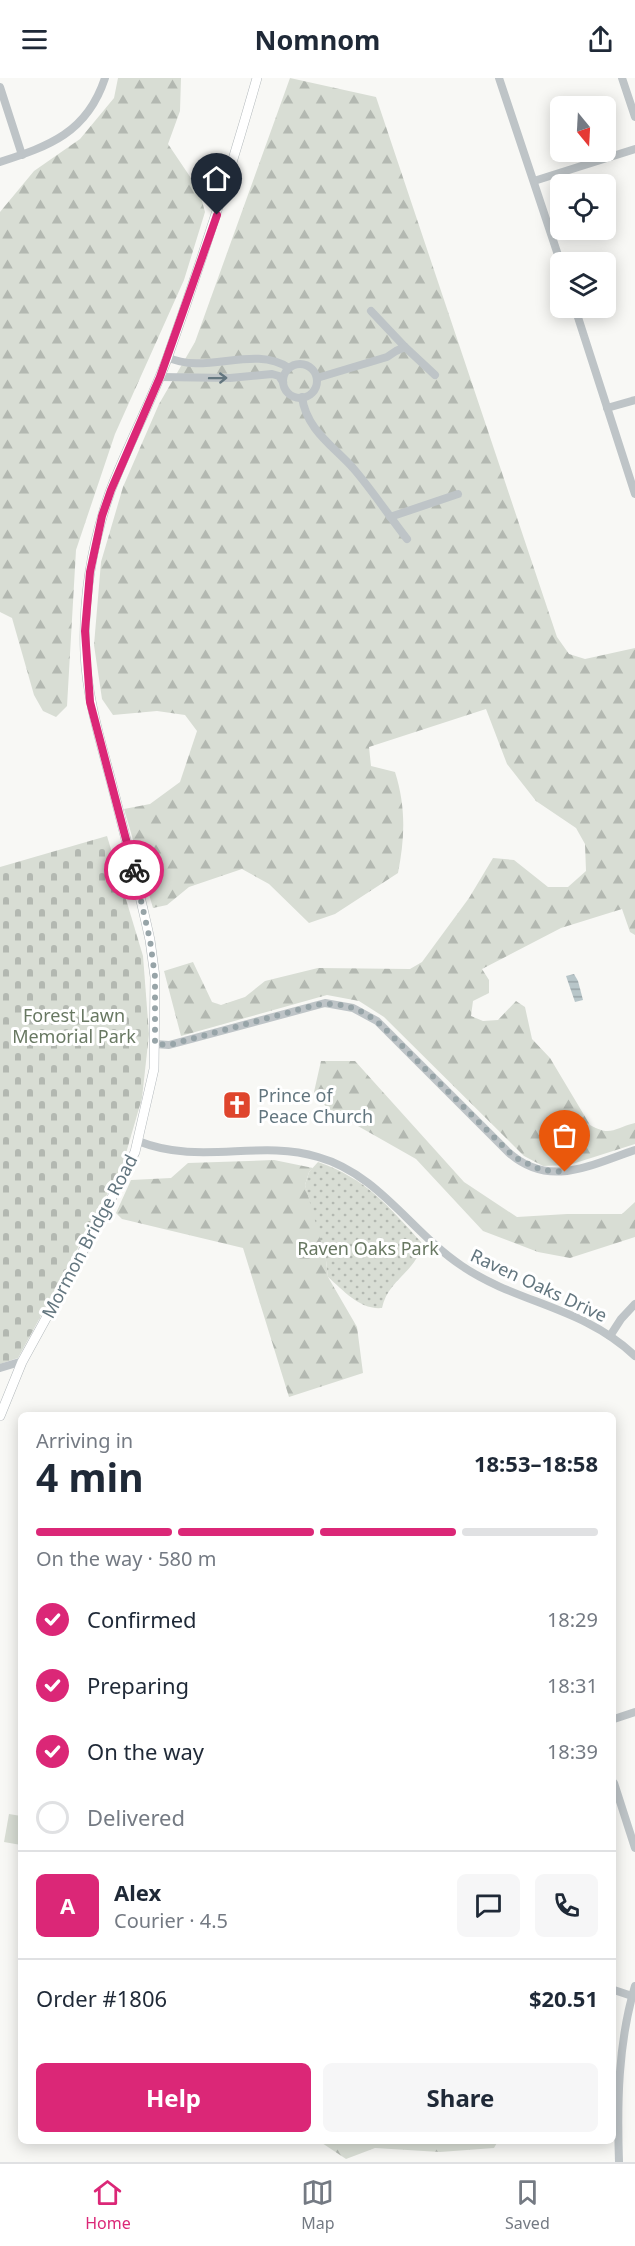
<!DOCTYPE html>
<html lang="en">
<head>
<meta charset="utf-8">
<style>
  body { margin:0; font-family:"Noto Sans",sans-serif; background:#f6f6f7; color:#1f2937; height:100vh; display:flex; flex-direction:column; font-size:22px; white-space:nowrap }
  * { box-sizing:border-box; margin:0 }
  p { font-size:20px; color:#747a83 }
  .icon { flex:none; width:33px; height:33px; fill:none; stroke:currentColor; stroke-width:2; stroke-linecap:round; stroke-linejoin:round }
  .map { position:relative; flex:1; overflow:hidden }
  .side { position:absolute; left:18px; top:1334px; width:598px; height:732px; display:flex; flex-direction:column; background:#fff; border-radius:9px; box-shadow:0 3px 15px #0003 }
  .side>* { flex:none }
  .needle { width:39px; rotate:162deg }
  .buttons { position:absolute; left:550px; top:18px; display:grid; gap:12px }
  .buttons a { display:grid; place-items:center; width:66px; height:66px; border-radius:9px; background:#fff; box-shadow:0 3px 15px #0003; font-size:30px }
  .pin { position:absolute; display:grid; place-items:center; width:51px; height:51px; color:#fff; margin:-62px -26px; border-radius:50% 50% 50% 0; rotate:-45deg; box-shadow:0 0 6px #0007 }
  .pin .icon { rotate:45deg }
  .courier { position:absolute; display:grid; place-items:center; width:60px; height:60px; margin:-30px; border:4px solid #db2777; border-radius:50%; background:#fff; color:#222; box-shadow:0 2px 8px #0007 }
  .headline em { font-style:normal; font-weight:700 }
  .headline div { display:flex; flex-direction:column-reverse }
  .headline { display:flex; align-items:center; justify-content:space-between; height:102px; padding:0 18px }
  h1 { font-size:39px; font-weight:700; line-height:45px }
  .bar { display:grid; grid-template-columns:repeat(4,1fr); gap:9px 6px; align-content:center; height:72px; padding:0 18px }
  .bar i { height:8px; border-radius:4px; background:#e0e1e3 }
  .bar .active { background:#db2777 }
  .bar p { grid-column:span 4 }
  .line { display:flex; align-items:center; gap:15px; padding:0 18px; border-top:2px solid #e0e1e3 }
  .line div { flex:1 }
  .round { display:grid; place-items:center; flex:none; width:63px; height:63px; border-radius:9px; background:#f6f6f7 }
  ol { padding:0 18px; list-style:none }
  li { display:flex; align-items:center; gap:18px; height:66px }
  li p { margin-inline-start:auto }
  li .icon { padding:6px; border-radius:50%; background:#db2777; color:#fff; stroke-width:4 }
  li:last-child { color:#747a83 }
  li i { width:33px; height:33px; border:3px solid #e0e1e3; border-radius:50% }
  .cta { display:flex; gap:12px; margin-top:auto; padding:12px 18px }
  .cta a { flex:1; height:69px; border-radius:9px; background:#db2777; color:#fff; font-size:24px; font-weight:700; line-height:69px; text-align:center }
  .cta a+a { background:#f6f6f7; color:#1f2937 }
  header { display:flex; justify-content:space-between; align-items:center; height:78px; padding:0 18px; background:#fff; font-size:27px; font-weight:700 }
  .tabs { display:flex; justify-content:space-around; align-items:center; height:84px; border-top:2px solid #e0e1e3; background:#fff; font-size:16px; color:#747a83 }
  .tabs a { display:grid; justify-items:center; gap:3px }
  .tabs .active { color:#db2777 }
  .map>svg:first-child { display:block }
</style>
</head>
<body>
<header><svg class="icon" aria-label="menu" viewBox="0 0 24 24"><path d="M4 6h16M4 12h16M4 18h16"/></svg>Nomnom<svg class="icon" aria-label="share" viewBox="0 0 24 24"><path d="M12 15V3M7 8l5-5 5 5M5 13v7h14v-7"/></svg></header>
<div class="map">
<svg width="635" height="2084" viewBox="0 0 635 2084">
  <defs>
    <pattern id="forest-firs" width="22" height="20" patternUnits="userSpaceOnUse" patternTransform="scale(1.5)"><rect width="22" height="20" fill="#d8ddd4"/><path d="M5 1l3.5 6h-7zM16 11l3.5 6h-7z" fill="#b3b8b1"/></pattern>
    <pattern id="cemetery-stones" width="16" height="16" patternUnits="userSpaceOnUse" patternTransform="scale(1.5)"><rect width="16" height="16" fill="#d8ddd4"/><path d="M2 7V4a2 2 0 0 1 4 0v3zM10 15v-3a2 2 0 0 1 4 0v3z" fill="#b3b8b1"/></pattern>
    <pattern id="park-dots" width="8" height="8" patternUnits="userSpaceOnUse" patternTransform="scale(1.5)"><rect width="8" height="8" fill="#d8ddd4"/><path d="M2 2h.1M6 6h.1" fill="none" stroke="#b3b8b1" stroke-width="1.8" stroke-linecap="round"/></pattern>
    <pattern id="water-rules" width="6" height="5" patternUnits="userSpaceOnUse" patternTransform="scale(1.5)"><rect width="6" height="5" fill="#b8c6c9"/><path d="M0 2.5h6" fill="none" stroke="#99a5a8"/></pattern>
  </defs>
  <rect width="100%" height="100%" fill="#f8f8f5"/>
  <path fill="#d8ddd4" d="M9 1736 21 1738V1767L4 1764Z"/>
  <g fill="url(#forest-firs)">
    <path d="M118 0H181L180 33 168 66 199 112 205 134 184 202 115 356 76 472 67 628 56 639 43 633 34 617 12 540 0 534V134L34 93 80 61 114 20Z"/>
    <path d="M290 0 376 19 557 559 569 576 585 581 635 570V857L630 854 622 831 561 850 482 891 489 902V915L473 923 471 938 483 943 498 942 516 923 525 929 532 961 550 980 590 1047C611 1059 614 1050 635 1045V1066L569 1087 543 1088 524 1078 384 939 359 923 327 917 181 958 164 893 193 884 212 924 221 927 245 919 265 903 318 890 410 891 422 884 469 820 493 780 514 782 548 809H568L586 793 585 766 576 750 536 723 507 686 486 631 369 669 371 688 395 694C406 729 405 759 398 795L335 836 309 845 269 806 242 791 189 809 167 827 153 830 124 731 150 726 180 704 197 653 185 637 157 633 113 637 102 621 94 567 101 484 123 409 159 326 195 264Z"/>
    <path d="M321 983H355L464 1104 517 1139 567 1136H622L635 1124V1159L570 1180 538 1174 483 1153 416 1081 328 1031 314 1014Z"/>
    <path d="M274 1082 313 1090 309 1094 305 1107 324 1166 328 1199 357 1249 363 1295 289 1319 243 1170 122 1141 116 1135 131 1102 171 1100 188 1085Z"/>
    <path d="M319 2063H498L494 2070 440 2074 375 2070 346 2081Z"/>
  </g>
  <path fill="url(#cemetery-stones)" d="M107 758 143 878 149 956 142 1020 122 1089 18 1280 0 1286V789Z"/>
  <path fill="url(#park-dots)" d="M318 1084C367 1101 388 1128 422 1165 418 1193 388 1201 382 1230 360 1232 344 1213 328 1199L324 1166 321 1164 305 1107 309 1094Z"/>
  <path fill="url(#water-rules)" d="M574 896 578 903 583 922 575 924 566 898Z"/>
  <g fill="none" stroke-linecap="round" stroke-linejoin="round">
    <g stroke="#b2b8bb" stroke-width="10">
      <path id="major" d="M0 1338 22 1284 105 1133 135 1074 154 991 155 899 150 862C138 807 124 753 110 699 99 658 87 618 85 575 83 520 92 466 110 414 127 369 150 326 167 281 200 188 230 95 257 0"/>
    </g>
    <g stroke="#bec4c7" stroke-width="8">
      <path d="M499 0 561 186"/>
      <path d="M622 0 635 39"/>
      <path d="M0 9 22 77"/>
      <path d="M0 84C49 68 87 55 105 0"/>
      <path d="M534 103 635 71"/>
      <path d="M575 230 635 416"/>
      <path d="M371 233 405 269 435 297"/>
      <path d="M167 279C206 298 253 266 289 290"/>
      <circle cx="300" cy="303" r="17"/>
      <path d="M160 299 230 300 272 296 279 298 283 304"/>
      <path d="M317 300 387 279 396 273 405 269"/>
      <path d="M302 319C306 351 333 368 353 390 372 412 389 438 407 461"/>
      <path d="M607 330 635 322"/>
      <path d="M390 439 458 416"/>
      <path d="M155 966 169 967 325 925 353 930 377 943 508 1074C549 1111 590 1087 635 1072"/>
      <path d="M138 1063C200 1088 258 1061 318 1079 379 1096 412 1155 462 1188 518 1226 582 1228 635 1278"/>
      <path d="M610 1258 621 1241 635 1226"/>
      <path d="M0 1290 23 1283"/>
      <path d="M614 1641 635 1634"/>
      <path d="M614 1705 635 1770"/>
      <path d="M614 1912 632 1918"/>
      <path d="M619 2084C617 2025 618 1965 635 1908"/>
    </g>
    <use href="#major" stroke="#fff" stroke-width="9"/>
  </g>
  <defs><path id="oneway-shaft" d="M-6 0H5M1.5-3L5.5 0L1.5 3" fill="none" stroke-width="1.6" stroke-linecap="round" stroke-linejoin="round" transform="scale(1.5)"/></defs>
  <use stroke="#63767f" href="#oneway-shaft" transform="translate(218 300) rotate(-1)"/>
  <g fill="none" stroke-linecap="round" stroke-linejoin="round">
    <path stroke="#97a4a8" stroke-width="6" stroke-dasharray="0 10.8" d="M134 792 150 862 155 899V966L169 967 316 927C340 923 363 931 381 947L514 1079 541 1092 565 1094"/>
    <path stroke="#db2777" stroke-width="8" d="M134 792 90 624 85 553 90 494 102 438 111 412 160 299 217 137"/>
  </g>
  <defs>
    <g id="church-square" transform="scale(1.5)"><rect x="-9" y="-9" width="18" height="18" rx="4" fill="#df452d" stroke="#fff"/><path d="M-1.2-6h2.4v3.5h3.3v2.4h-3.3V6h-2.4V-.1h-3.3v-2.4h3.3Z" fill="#fff"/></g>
  </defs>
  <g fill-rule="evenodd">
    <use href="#church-square" x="237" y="1027"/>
  </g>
  <g text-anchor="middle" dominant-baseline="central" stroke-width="6" stroke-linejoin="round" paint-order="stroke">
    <g font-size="18" fill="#687862" stroke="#fff">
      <text x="74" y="937">Forest Lawn<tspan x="74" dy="21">Memorial Park</tspan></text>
      <text x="368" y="1170">Raven Oaks Park</text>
    </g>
    <g font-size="18" fill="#63767f" stroke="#fff" text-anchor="start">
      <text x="258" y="1017">Prince of<tspan x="258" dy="21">Peace Church</tspan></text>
    </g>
    <g font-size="18" fill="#63767f" stroke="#fff">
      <text transform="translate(89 1158) rotate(-62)">Mormon Bridge Road</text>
      <text transform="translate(539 1207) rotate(25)">Raven Oaks Drive</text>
    </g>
  </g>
</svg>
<div class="buttons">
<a><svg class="needle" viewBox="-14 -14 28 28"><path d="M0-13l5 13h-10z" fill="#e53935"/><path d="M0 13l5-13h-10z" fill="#747a83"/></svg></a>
<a><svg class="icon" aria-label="locate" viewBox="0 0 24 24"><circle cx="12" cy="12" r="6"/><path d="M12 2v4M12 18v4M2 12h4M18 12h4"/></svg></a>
<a><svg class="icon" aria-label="layers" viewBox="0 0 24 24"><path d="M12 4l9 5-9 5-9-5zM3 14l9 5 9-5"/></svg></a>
</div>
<div class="pin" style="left:565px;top:1094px;background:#ea580c"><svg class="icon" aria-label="bag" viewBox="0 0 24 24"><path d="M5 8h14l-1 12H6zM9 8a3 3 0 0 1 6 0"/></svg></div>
<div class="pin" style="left:217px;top:137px;background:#1f2937"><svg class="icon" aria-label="home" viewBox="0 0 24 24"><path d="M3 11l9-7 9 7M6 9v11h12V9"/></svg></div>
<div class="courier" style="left:134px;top:792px"><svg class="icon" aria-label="bike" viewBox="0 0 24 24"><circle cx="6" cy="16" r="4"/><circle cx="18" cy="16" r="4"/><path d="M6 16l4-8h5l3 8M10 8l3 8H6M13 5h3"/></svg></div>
<section class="side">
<div class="headline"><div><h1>4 min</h1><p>Arriving in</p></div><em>18:53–18:58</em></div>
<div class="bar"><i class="active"></i><i class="active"></i><i class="active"></i><i></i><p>On the way · 580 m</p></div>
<ol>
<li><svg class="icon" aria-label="check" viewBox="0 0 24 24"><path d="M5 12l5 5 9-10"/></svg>Confirmed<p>18:29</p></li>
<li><svg class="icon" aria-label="check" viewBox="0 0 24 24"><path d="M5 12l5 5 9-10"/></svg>Preparing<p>18:31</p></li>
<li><svg class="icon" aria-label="check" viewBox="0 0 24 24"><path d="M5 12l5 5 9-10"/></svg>On the way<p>18:39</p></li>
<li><i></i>Delivered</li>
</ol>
<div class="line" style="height:108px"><b class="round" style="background:#db2777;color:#fff">A</b><div><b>Alex</b><p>Courier · 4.5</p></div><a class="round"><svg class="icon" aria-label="chat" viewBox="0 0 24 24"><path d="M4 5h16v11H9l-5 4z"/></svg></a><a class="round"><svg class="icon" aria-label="phone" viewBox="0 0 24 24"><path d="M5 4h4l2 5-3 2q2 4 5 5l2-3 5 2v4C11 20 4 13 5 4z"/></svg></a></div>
<div class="line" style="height:78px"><div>Order #1806</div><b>$20.51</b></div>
<div class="cta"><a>Help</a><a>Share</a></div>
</section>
</div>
<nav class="tabs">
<a class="active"><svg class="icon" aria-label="home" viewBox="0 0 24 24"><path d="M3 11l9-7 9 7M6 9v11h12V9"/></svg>Home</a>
<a><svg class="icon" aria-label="map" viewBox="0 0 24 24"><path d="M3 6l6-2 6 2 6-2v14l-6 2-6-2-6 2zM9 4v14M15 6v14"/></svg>Map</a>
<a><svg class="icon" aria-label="saved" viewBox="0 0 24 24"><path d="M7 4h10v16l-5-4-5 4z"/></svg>Saved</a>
</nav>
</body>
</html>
